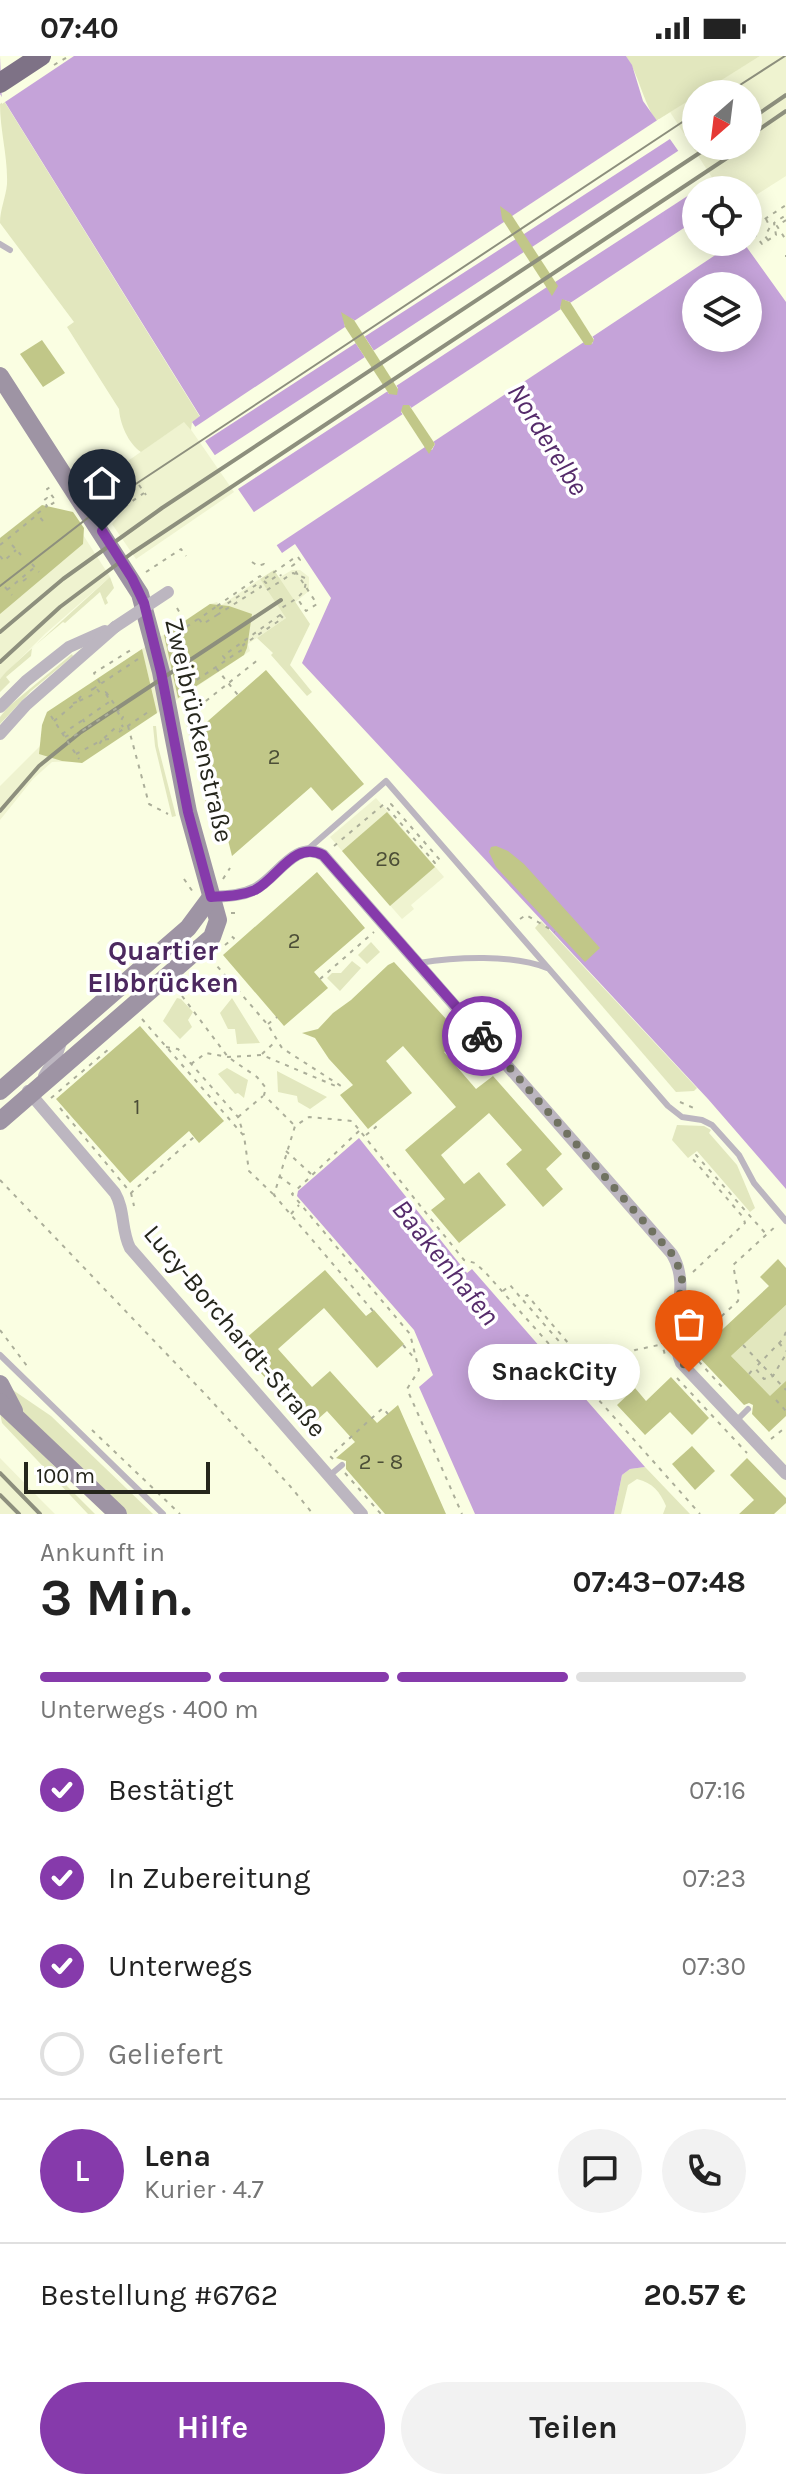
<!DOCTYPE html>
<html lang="de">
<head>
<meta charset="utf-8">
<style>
  body { margin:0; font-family:Karla,sans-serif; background:#f2f2f2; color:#222; height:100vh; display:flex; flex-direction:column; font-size:30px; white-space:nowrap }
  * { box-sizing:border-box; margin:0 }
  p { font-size:26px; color:#767676 }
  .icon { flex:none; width:44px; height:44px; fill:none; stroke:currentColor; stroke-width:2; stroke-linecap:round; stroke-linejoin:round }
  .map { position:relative; height:1458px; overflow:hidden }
  .side { display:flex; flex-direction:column; background:#fff; flex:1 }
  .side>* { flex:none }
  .needle { width:52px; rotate:208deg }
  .fabs { position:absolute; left:682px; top:24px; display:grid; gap:16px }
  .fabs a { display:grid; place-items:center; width:80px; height:80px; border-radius:50%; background:#fff; box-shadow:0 4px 20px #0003; font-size:40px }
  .scale { position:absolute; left:24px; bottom:20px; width:186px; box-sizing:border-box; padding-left:8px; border:4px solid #25261c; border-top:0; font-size:22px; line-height:28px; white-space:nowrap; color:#25261c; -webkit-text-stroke:6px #fff; paint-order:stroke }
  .pin { position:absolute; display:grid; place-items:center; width:68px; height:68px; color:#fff; margin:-82px -34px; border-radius:50% 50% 50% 0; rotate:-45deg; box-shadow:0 0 8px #0007 }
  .pin .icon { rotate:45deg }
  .courier { position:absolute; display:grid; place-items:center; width:80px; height:80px; margin:-40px; border:6px solid #863aab; border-radius:50%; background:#fff; color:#222; box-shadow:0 2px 10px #0007 }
  .bubble { position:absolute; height:56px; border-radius:28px; background:#fff; box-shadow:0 4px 20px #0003; font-size:26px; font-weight:700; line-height:56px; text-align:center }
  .overview em { font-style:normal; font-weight:700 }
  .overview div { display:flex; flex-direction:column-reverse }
  .overview { display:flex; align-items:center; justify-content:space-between; height:136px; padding:0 40px }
  h1 { font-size:52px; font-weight:700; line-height:60px }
  .bar { display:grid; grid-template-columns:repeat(4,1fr); gap:12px 8px; align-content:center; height:96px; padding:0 40px }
  .bar i { height:10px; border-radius:6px; background:#e0e0e0 }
  .bar .current { background:#863aab }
  .bar p { grid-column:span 4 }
  .line { display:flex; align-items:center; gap:20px; padding:0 40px; border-top:2px solid #e0e0e0 }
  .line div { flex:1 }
  .round { display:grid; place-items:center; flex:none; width:84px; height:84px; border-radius:42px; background:#f2f2f2 }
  ol { padding:0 40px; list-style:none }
  li { display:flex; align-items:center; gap:24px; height:88px }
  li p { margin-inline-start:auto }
  li .icon { padding:8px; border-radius:50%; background:#863aab; color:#fff; stroke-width:4 }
  li:last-child { color:#767676 }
  li i { width:44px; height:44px; border:4px solid #e0e0e0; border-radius:50% }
  .cta { display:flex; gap:16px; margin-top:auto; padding:16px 40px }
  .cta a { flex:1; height:92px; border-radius:48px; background:#863aab; color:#fff; font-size:32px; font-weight:700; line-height:92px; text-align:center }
  .cta a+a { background:#f2f2f2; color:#222 }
  .status { display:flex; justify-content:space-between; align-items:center; height:56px; padding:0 40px; background:#fff; direction:ltr }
  .status svg { height:22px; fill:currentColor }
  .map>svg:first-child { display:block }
</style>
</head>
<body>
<div class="status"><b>07:40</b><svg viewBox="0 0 49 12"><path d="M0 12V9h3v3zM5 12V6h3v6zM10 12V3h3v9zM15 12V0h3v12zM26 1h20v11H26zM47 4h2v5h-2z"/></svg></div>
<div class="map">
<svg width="786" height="1458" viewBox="0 0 786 1458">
  <rect width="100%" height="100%" fill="#fafee2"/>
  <g fill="#eff3d0">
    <path d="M760 0H786V120L748 144V134H720L670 56 696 39V90H748V38H698Z"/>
    <path d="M185 365 234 436 136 503 112 468 117 462 95 428Z"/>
    <path d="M71 460 110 521 46 577 0 623V516Z"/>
    <path d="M292 514H300L309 521V535L283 556 286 562 248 588 250 595 82 707 80 705 52 706 33 723 0 764V730L45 685 44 663 47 656 210 548 217 546 220 550 260 523 265 530Z"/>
    <path d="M376 742 444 821 411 849 414 853 402 863 330 781Z"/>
    <path d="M0 1402 39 1442 55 1458H0Z"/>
  </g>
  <g fill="#e2e7be">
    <path d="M626 0H760L656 65C642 43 639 19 626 0Z"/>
    <path d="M4 45 200 361 192 366 191 374 184 366 141 396C128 387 120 368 119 353L67 271 74 266 0 167C0 153 6 141 7 128 8 101 0 75 0 48Z"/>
    <path d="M274 514 310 568 290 609 312 636 307 640 271 599 273 597 257 582 286 562 260 523Z"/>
    <path d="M110 521 114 532 106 542 108 547 105 549 100 536 65 567 63 566 32 592 31 600 6 621 10 626 0 636V623L6 616Z"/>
    <path d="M72 598 73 600 31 635 0 668V661L8 651Z"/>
    <path d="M189 662 210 745 215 785 185 663Z"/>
    <path d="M153 670H156L158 690 176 760 172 761 155 690Z"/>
    <path d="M541 865 697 1032 694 1035 676 1036 535 872Z"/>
    <path d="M371 886 380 896 367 908 358 899Z"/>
    <path d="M352 905 361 912 340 935 327 922 332 917H341Z"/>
    <path d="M177 942 181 943 193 956 188 964 192 971 180 983 163 965Z"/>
    <path d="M232 942 260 987 237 988 235 973H228L220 957Z"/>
    <path d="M227 1012 248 1024 244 1042 238 1037 235 1038 218 1018Z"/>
    <path d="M277 1015 327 1041 310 1053 298 1046 297 1040 278 1036Z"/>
    <path d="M677 1069 704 1070 711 1074 709 1077 737 1109 755 1152 750 1156 697 1095 688 1102 672 1084Z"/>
    <path d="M786 1249V1358L731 1300Z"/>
    <path d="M4 1328 51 1360 153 1458H127L23 1358Z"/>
    <path d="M0 1357 54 1410 65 1428 95 1458H88L2 1367Z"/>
    <path d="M645 1411 690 1458H663L666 1450C660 1436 653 1427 637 1423L628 1429 621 1458H614L622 1419 630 1413Z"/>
  </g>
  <g fill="#c5a3d9" fill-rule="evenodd">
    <path d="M0 0H626L632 9 643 45 706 134H696V186H743L786 246V1133L708 1043 302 607 331 542 295 488 282 497 192 366 200 360 0 38ZM696 230H748V282H696ZM564 244 570 246 594 283 592 288H585L560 252ZM343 259 354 264 398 332 396 338H389L345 271ZM404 349 410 350 435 388 432 394H427L401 356Z"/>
    <path d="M359 1082 467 1217 472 1213 645 1411 630 1413 622 1419 614 1458H475L419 1331 433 1319 414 1274 297 1140 298 1135Z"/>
  </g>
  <g fill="#fafee2">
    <path d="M0 0H74L2 48Z"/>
    <path d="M659 63 673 81 521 180 509 162Z"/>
    <path d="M681 93 706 128 552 228 529 193Z"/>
    <path d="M507 164 519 181 361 283 351 267Z"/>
    <path d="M696 164V186H735L589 283 567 249Z"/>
    <path d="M527 194 550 229 393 332 370 297Z"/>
    <path d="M564 251 587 284 430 388 408 354Z"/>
    <path d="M348 269 359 285 202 387 192 373Z"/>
    <path d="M368 299 391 333 235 435 212 401Z"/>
    <path d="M406 356 428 389 274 491 251 458Z"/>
  </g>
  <g fill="#c1c788">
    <path d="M500 150 511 158 558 230 552 240 502 163Z"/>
    <path d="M562 243 570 246 594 284 591 289H585L560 252Z"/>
    <path d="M341 256 354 264 398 333 397 339 389 338 345 271Z"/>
    <path d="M42 284 65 317 43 331 20 298Z"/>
    <path d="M403 349H409L435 388 429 398 401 355Z"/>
    <path d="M42 449 73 456 84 472 83 488 0 558V482Z"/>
    <path d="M210 548 229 550 252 558 247 592 244 599 178 642 164 579Z"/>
    <path d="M142 593 157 657 82 707 62 705 39 698 42 669 47 656Z"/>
    <path d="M266 614 364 728 332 755 311 731 232 800 200 672Z"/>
    <path d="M387 756 435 811 390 850 342 795Z"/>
    <path d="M496 790 508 795 524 808 600 892 585 906 496 811 489 796 491 791Z"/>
    <path d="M317 816 365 872 314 916 328 932 284 970 223 899Z"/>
    <path d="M394 906 458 976 461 983 457 989 444 996 476 1033 493 1020 562 1098 546 1113 563 1133 543 1151 506 1108 522 1094 489 1057 441 1099 464 1128 479 1116 506 1149 459 1187 431 1154 445 1143 405 1094 456 1051 403 990 386 1005 412 1037 368 1073 340 1039 353 1029 329 1003 315 982 302 977 318 973 333 957 351 944 388 909Z"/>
    <path d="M140 970 224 1065 199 1087 189 1075 130 1127 56 1043Z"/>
    <path d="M778 1203 786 1212V1249L731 1300 770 1340 786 1325V1360L769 1376 752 1358 753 1349 749 1347 744 1349 696 1298 769 1230 760 1221Z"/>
    <path d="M325 1214 366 1260 374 1254 404 1288 377 1312 324 1252 278 1293 312 1331 330 1315 377 1367 398 1349 446 1458H385L346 1413V1405L336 1402 355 1386 327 1355 309 1371 237 1290Z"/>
    <path d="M671 1321 709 1362 692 1379 670 1356 645 1379 617 1349 635 1332 646 1345Z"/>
    <path d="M692 1390 715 1415 695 1434 672 1408Z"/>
    <path d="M747 1402 786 1442V1447L774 1458H739L754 1444 730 1419Z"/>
  </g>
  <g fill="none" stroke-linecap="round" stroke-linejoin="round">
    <g stroke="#abae99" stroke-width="2" stroke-dasharray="4 6" stroke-linecap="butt">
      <path d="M54 9 69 0"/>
      <path d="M766 163 770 171 765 180 768 184"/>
      <path d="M786 164 777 170 786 184"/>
      <path d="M748 174 786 149"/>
      <path d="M753 182 756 180 762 188 776 179 774 167 786 159"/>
      <path d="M786 199V201"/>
      <path d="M124 408 130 418"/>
      <path d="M139 429 146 439"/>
      <path d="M90 435 125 411"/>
      <path d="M108 462 144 437"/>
      <path d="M43 465 37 458 47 450 43 445 47 442 52 448 56 445 47 433 52 430"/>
      <path d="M0 489 37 459"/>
      <path d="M12 489 21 499"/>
      <path d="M0 500 4 505 16 494"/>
      <path d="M298 501 300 504 292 510 317 548 306 555 299 545"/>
      <path d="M252 506 258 510 264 508 266 510"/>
      <path d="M32 508 39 516"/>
      <path d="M146 516 181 493 186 500"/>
      <path d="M23 525 26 523 28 526"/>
      <path d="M264 525 266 527 280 518 281 520"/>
      <path d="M5 531 12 539"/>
      <path d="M7 534 35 511"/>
      <path d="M217 550 260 520 263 524 297 500"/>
      <path d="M177 552 187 569"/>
      <path d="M217 559 261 531 259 527 219 553 217 550 199 563 203 568 217 559 218 562"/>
      <path d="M280 559 283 562 243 589 245 592 226 604 223 600Z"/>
      <path d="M170 582 198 563"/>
      <path d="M216 612 238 639"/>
      <path d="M100 627 94 617 134 592"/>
      <path d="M93 633 141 601"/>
      <path d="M97 633 100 637 106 636"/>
      <path d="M180 635 225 605"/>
      <path d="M106 638 109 643"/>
      <path d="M81 640 77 646 94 638 93 633 91 634"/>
      <path d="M117 652 123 661 120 666 123 671"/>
      <path d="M117 655 121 661"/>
      <path d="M54 665 77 646 70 648"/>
      <path d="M128 670 149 748 168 758"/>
      <path d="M202 670 197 652 259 603"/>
      <path d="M196 675 200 674"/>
      <path d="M119 676 151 654"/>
      <path d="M62 678 83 664"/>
      <path d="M65 681 72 677"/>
      <path d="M109 683 102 684 116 671 120 673"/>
      <path d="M67 685 74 680"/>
      <path d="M76 698 102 684 98 690"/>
      <path d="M334 790 384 748 435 807 440 804 391 748 393 747"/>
      <path d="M184 823 195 839"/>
      <path d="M223 823 230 812"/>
      <path d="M231 857H241"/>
      <path d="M520 863 526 859 555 876"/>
      <path d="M225 889 234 882 229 879"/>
      <path d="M211 903 268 969 282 992 344 1032"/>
      <path d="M320 923 374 876"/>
      <path d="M176 932 228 1001 257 1021 266 1032 264 1039 294 1069"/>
      <path d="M142 963 244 1080 249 1115 274 1139"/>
      <path d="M268 968 277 961"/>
      <path d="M166 991 178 993 238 1061 244 1079"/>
      <path d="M262 998 275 986"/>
      <path d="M191 1008 206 997 228 1001 262 999 338 1031"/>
      <path d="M51 1042 110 992"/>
      <path d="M680 1046 696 1053"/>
      <path d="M60 1052 131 1137 194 1081"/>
      <path d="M238 1061 263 1040"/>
      <path d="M359 1075 292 1138 410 1278 419 1314 407 1333 462 1458"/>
      <path d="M366 1079 376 1071 374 1069"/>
      <path d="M286 1095 311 1118"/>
      <path d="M279 1120 295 1132"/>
      <path d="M0 1124 205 1338 290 1430 313 1458"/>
      <path d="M131 1137 134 1150"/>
      <path d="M291 1158 299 1149"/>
      <path d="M693 1216 745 1167 743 1161 692 1102 696 1099 766 1178"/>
      <path d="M503 1235 510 1229 521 1242"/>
      <path d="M373 1255 274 1139 295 1070 309 1061 352 1065 464 1204 475 1207 485 1216 700 1458"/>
      <path d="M0 1274 30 1314"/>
      <path d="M663 1274 662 1288 665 1299"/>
      <path d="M786 1276 783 1283 755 1312 764 1323 773 1320 786 1298"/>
      <path d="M689 1282 702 1278 738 1245 739 1239 733 1209 776 1170"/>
      <path d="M779 1287 786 1295"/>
      <path d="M403 1289 415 1303"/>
      <path d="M743 1289 786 1334"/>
      <path d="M692 1298 723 1332"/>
      <path d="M572 1314 579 1308 522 1243 527 1239 587 1309H591L608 1296 620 1307"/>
      <path d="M749 1318 754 1312"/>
      <path d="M677 1322 747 1397"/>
      <path d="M589 1334 635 1294 659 1289"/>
      <path d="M776 1344 786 1355"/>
      <path d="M92 1374 180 1458"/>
      <path d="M771 1383 786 1371"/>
      <path d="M333 1403 330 1400 383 1352 388 1358"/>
      <path d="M345 1417 381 1458"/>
    </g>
    <g stroke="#bcb6c0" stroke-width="6">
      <path d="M0 188 10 194"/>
      <path d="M307 794 386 725 668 1050 682 1061 702 1064 712 1069 739 1099 754 1127 786 1165"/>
      <path d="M419 907C455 901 513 898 547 912"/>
      <path d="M0 1299 163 1458"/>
      <path d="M736 1365 748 1353"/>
      <path d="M329 1420 342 1409"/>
    </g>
    <g stroke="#bcb6c0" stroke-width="12">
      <path d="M0 651 26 625 69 591 105 575"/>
      <path d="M0 678 26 649 115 571"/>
      <path d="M211 841C226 840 241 840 255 833 277 822 295 783 323 799L672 1198C693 1232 666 1271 681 1307L786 1418"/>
      <path d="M44 1020 56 1001 62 983"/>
      <path d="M28 1035 115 1137C125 1154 121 1174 130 1192L362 1458"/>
    </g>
    <g stroke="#9e94a4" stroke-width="18">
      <path d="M0 320 140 538 161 616 188 756 218 864 212 881 0 1065"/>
      <path d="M0 1035 188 872 211 841"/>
      <path d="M0 1328 14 1355"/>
      <path d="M0 1346 118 1458"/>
    </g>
    <path stroke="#7e7286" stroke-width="20" d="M0 27 41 0"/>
    <g stroke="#8d8f7d" stroke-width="2">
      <path d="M726 38 785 0"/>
      <path d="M0 530 107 447 696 57"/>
    </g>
    <g stroke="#8d8f7d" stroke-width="4">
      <path d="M748 65 786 39"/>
      <path d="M748 81 786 55"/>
      <path d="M0 576 63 523 162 452 710 90"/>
      <path d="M0 606 60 551 132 497 745 90"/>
      <path d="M0 755 39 710 81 676 281 544"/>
      <path d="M0 1417 40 1458"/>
      <path d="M0 1439 19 1458"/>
    </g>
    <g stroke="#abae99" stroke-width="2" stroke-dasharray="4 6" stroke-linecap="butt">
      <path d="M267 534 293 517 305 522C309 538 292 545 280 553"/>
      <path d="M106 636 117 652 88 671 83 664 112 644"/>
      <path d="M51 660 79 703"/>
      <path d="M74 680 87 672"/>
    </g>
    <path stroke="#bcb6c0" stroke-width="12" d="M115 571 168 536"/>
  </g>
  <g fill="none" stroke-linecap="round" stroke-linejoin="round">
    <path stroke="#707261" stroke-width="8" stroke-dasharray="0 14.4" d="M482 980 672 1198 680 1214 682 1224C678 1255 668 1289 689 1316"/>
    <path stroke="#863aab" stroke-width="10" d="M102 475 132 522 144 547 161 616 188 756 211 841C226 840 241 840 255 834 278 822 294 784 323 799L482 980"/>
  </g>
  <g text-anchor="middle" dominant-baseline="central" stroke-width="7" stroke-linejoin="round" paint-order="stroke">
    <g font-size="22" fill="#4c4e37">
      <text x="274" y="701">2</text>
      <text x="388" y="803">26</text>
      <text x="294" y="885">2</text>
      <text x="137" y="1051">1</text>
      <text x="381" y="1406">2 - 8</text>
    </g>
    <g font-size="26" fill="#25261c" stroke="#fff">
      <text transform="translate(199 674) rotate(77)">Zweibrückenstraße</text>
      <text transform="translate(235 1275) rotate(50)">Lucy-Borchardt-Straße</text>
    </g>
    <g font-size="28" font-style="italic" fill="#552b6b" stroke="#fff">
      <text transform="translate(548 383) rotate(58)">Norderelbe</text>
      <text transform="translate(446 1206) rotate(51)">Baakenhafen</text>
    </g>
    <g font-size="28" font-weight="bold" fill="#4c285f" stroke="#fff">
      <text x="163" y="894">Quartier<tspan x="163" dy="32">Elbbrücken</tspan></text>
    </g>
  </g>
</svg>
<div class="fabs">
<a><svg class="needle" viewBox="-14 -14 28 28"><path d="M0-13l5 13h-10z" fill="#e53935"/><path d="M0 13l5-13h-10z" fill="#767676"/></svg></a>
<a><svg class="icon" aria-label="locate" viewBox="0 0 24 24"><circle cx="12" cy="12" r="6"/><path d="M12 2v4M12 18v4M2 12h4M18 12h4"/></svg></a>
<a><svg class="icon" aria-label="layers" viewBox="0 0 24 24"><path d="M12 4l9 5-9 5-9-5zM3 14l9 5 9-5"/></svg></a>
</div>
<div class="scale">100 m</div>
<div class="pin" style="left:689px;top:1316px;background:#ea580c"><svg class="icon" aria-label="bag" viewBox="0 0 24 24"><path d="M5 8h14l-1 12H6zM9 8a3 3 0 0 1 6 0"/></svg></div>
<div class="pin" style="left:102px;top:475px;background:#1f2937"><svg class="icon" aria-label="home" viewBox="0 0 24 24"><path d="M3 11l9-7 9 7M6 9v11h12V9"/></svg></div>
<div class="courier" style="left:482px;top:980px"><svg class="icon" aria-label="bike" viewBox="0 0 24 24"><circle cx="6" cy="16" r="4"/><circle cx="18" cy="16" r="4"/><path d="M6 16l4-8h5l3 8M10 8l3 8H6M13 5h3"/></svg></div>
<div class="bubble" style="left:468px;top:1288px;width:172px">SnackCity</div>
</div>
<section class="side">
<div class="overview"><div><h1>3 Min.</h1><p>Ankunft in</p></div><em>07:43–07:48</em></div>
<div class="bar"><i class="current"></i><i class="current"></i><i class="current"></i><i></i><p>Unterwegs · 400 m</p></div>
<ol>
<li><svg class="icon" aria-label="check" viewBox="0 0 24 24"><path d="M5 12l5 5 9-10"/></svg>Bestätigt<p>07:16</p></li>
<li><svg class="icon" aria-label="check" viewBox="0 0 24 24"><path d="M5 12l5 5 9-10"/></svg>In Zubereitung<p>07:23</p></li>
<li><svg class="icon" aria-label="check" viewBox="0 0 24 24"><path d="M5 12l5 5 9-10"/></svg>Unterwegs<p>07:30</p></li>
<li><i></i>Geliefert</li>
</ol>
<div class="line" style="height:144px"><b class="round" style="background:#863aab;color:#fff">L</b><div><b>Lena</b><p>Kurier · 4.7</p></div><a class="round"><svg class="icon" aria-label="chat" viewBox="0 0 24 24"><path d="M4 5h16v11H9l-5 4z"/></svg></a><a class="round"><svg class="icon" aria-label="phone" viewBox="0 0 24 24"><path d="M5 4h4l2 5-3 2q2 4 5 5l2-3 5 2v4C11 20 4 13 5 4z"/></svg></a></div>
<div class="line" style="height:104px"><div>Bestellung #6762</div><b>20.57 €</b></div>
<div class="cta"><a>Hilfe</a><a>Teilen</a></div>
</section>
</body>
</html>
